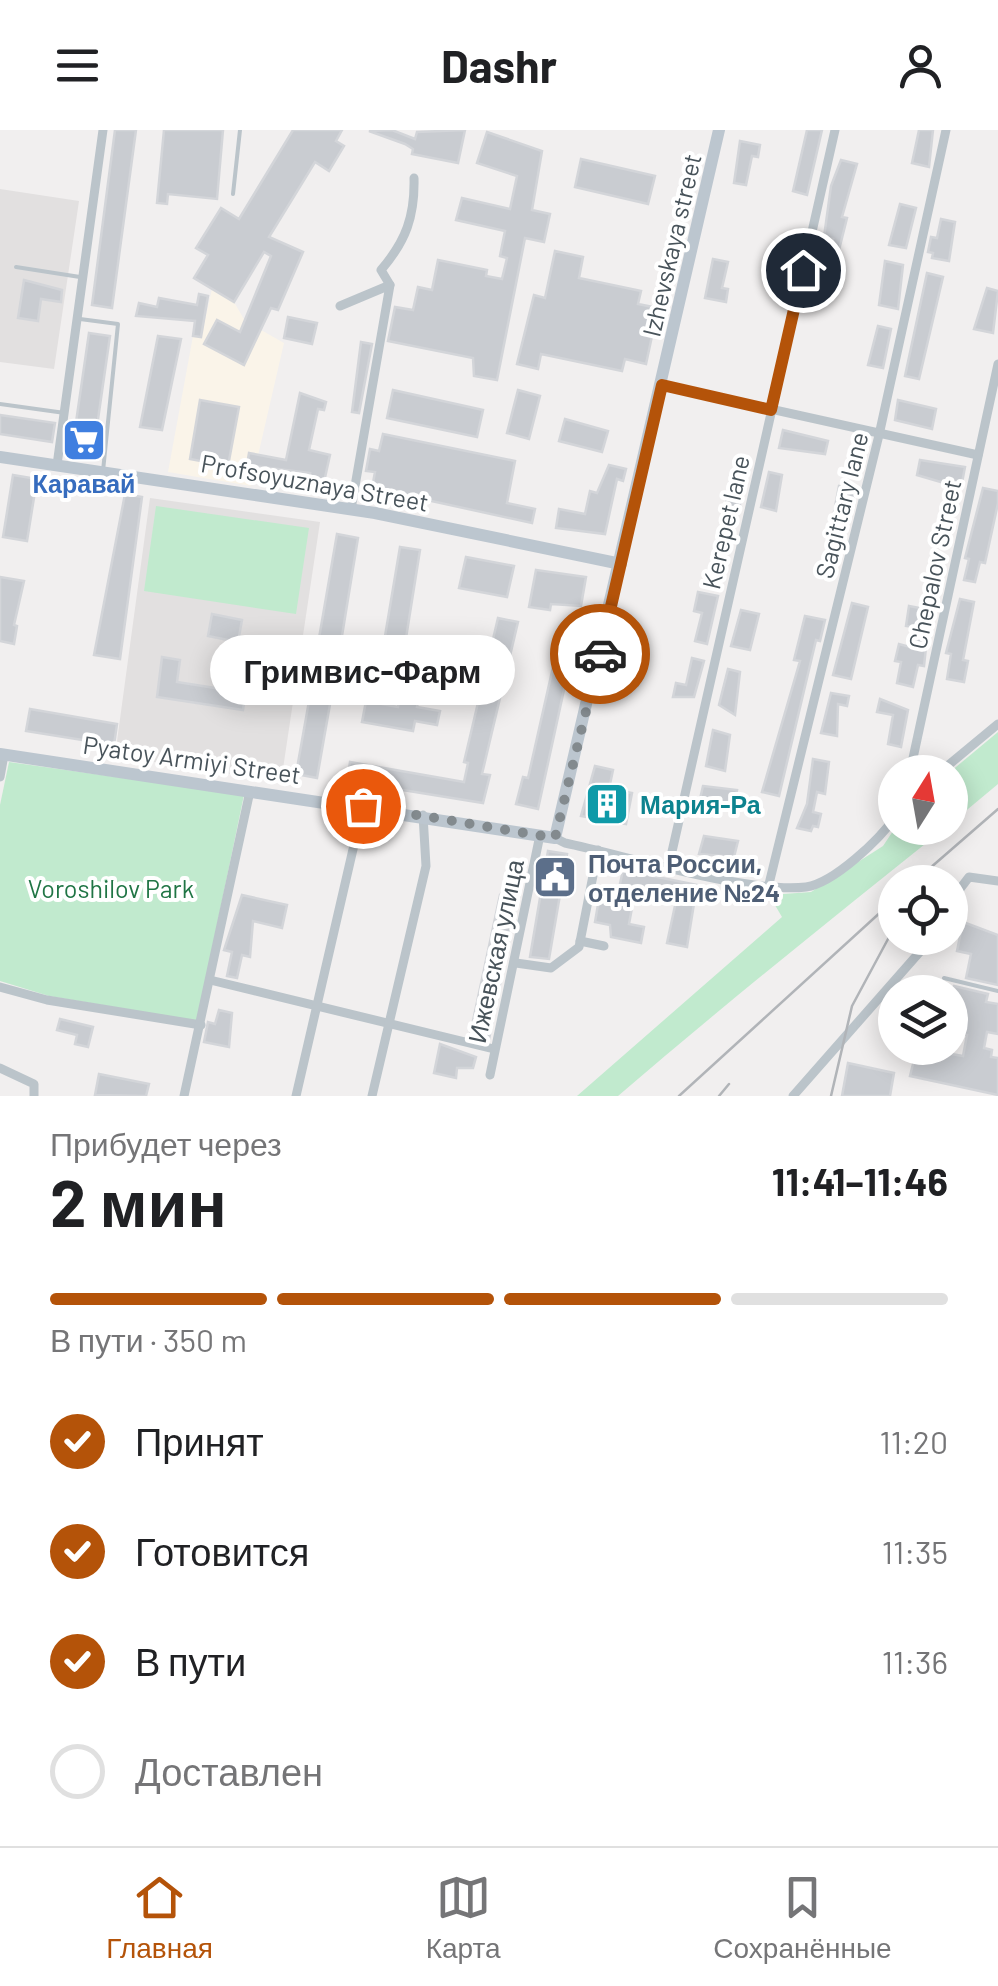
<!DOCTYPE html>
<html lang="ru">
<head>
<meta charset="utf-8">
<style>
  body { margin:0; font-family:Barlow,sans-serif; background:#f2f2f2; color:#202124; height:100vh; display:flex; flex-direction:column; font-size:38px; white-space:nowrap }
  * { box-sizing:border-box; margin:0 }
  p { font-size:32px; color:#757577 }
  .icon { flex:none; width:55px; height:55px; fill:none; stroke:currentColor; stroke-width:2; stroke-linecap:round; stroke-linejoin:round }
  .map { position:relative; height:966px; overflow:hidden }
  .details { display:flex; flex-direction:column; background:#fff; flex:1 }
  .details>* { flex:none }
  .needle { width:65px; rotate:11deg }
  .buttons { position:absolute; left:878px; top:625px; display:grid; gap:20px }
  .buttons a { display:grid; place-items:center; width:90px; height:90px; border-radius:50%; background:#fff; box-shadow:0 5px 25px #0003; font-size:50px }
  .pin { position:absolute; display:grid; place-items:center; width:85px; height:85px; color:#fff; margin:-42px; border:5px solid #fff; border-radius:50%; box-shadow:0 2px 10px #0007 }
  .courier { position:absolute; display:grid; place-items:center; width:100px; height:100px; margin:-50px; border:8px solid #b45309; border-radius:50%; background:#fff; color:#222; box-shadow:0 2px 12px #0007 }
  .bubble { position:absolute; height:70px; border-radius:35px; background:#fff; box-shadow:0 5px 25px #0003; font-size:32px; font-weight:700; line-height:70px; text-align:center }
  .head em { font-style:normal; font-weight:700 }
  .head div { display:flex; flex-direction:column-reverse }
  .head { display:flex; align-items:center; justify-content:space-between; height:170px; padding:0 50px }
  h1 { font-size:65px; font-weight:700; line-height:75px }
  .bar { display:grid; grid-template-columns:repeat(4,1fr); gap:15px 10px; align-content:center; height:120px; padding:0 50px }
  .bar i { height:12px; border-radius:8px; background:#e0e0e0 }
  .bar .active { background:#b45309 }
  .bar p { grid-column:span 4 }
  ol { padding:0 50px; list-style:none }
  li { display:flex; align-items:center; gap:30px; height:110px }
  li p { margin-inline-start:auto }
  li .icon { padding:10px; border-radius:50%; background:#b45309; color:#fff; stroke-width:4 }
  li:last-child { color:#757577 }
  li i { width:55px; height:55px; border:5px solid #e0e0e0; border-radius:50% }
  header { display:flex; justify-content:space-between; align-items:center; height:130px; padding:0 50px; background:#fff; font-size:45px; font-weight:700 }
  .tab-bar { display:flex; justify-content:space-around; align-items:center; height:140px; border-top:2px solid #e0e0e0; background:#fff; font-size:28px; color:#757577 }
  .tab-bar a { display:grid; justify-items:center; gap:5px }
  .tab-bar .active { color:#b45309 }
  .map>svg:first-child { display:block }
</style>
</head>
<body>
<header><svg class="icon" aria-label="menu" viewBox="0 0 24 24"><path d="M4 6h16M4 12h16M4 18h16"/></svg>Dashr<svg class="icon" aria-label="person" viewBox="0 0 24 24"><circle cx="12" cy="8" r="4"/><path d="M4 21q1-7 8-7t8 7"/></svg></header>
<div class="map">
<svg width="998" height="966" viewBox="0 0 998 966">
  <rect width="100%" height="100%" fill="#f1efef"/>
  <path fill="#faf4e9" d="M212 159 234 172 245 191 284 213 251 356 168 342 193 206 201 207Z"/>
  <g fill="#e2e0e0">
    <path d="M0 59 79 71 54 239 0 232Z"/>
    <path d="M150 368 320 392 281 652 115 626Z"/>
  </g>
  <g fill="#c1eace">
    <path d="M156 376 309 398 296 484 144 461Z"/>
    <path d="M998 602V654L950 694V642Z"/>
    <path d="M9 632 244 665 197 891 49 866 0 851V675Z"/>
    <path d="M895 698H945C835 786 725 874 618 966H577L782 787 769 765 811 762 883 716Z"/>
  </g>
  <g fill="#c9ccd1" stroke="#d3d5d9" stroke-width="2.5">
    <path d="M115 0H136L112 178 92 175Z"/>
    <path d="M164 0H223L217 69 168 64 167 74 157 73Z"/>
    <path d="M293 0H342L336 11 344 16 329 41 315 32 269 107 303 122 278 180 271 178 244 235 204 214 217 190 240 202 271 126 264 122 234 172 194 148 208 125 196 118 221 78 239 89Z"/>
    <path d="M392 0 415 9 417 2 465 0 458 33 412 24 413 19 405 14 369 1Z"/>
    <path d="M807 0H822L807 65 793 61Z"/>
    <path d="M919 0H933L929 37 912 33Z"/>
    <path d="M487 2 542 21 532 80 550 84 544 112 525 108 497 250 474 246 473 228 388 211 395 177 413 180 418 157 432 160 438 130 487 140 486 146 502 149 507 128 500 126 505 101 456 90 462 68 510 79 517 46 477 33Z"/>
    <path d="M740 11 760 15 758 27 752 26 746 55 734 53Z"/>
    <path d="M581 29 655 46 648 74 575 57Z"/>
    <path d="M841 30 857 34 842 87 847 88 839 120 830 119 833 109 824 107 831 56Z"/>
    <path d="M900 74 916 78 906 118 889 115Z"/>
    <path d="M941 89 955 92 949 131 932 128 933 123 928 122 931 107 937 108Z"/>
    <path d="M780 112 794 115 783 156 772 154Z"/>
    <path d="M555 121 583 127 579 148 641 161 638 174 658 178 646 234 625 229 622 241 541 224 538 239 517 234 534 165 545 168Z"/>
    <path d="M713 129 728 132 722 158 728 159 726 172 705 168Z"/>
    <path d="M885 131 903 135 898 179 879 175Z"/>
    <path d="M927 143 943 147 919 249 905 246Z"/>
    <path d="M24 150 62 160 61 172 41 169 38 191 18 188Z"/>
    <path d="M987 158 998 161 993 203 974 199Z"/>
    <path d="M199 164 208 166 201 207 193 206 195 191 136 186 139 173 157 177 159 168 197 175Z"/>
    <path d="M288 187 317 193 312 214 284 208Z"/>
    <path d="M878 196 891 199 883 238 868 235Z"/>
    <path d="M89 203 110 206 94 317 73 313Z"/>
    <path d="M158 206 181 209 162 300 140 297Z"/>
    <path d="M361 212 372 214 359 283 352 282Z"/>
    <path d="M393 260 483 280 477 307 387 288Z"/>
    <path d="M518 260 540 266 529 309 507 303Z"/>
    <path d="M300 263 326 272 324 280 318 279 309 320 330 325 324 352 308 349 310 343 247 335 249 323 286 330Z"/>
    <path d="M200 270 239 277 228 336 190 329Z"/>
    <path d="M898 270 936 279 932 299 895 290Z"/>
    <path d="M0 285 55 293 52 312 0 304Z"/>
    <path d="M565 289 608 301 602 322 559 311Z"/>
    <path d="M783 300 828 311 825 324 779 318Z"/>
    <path d="M383 304 515 331 507 373 535 379 532 393 372 358 375 342 366 341 370 319 379 321Z"/>
    <path d="M920 330 965 337 961 358 917 345Z"/>
    <path d="M609 335 626 339 623 351 617 349 605 404 556 398 559 379 585 384 590 361 597 363Z"/>
    <path d="M769 342 782 345 776 381 761 377Z"/>
    <path d="M13 345 37 349 27 411 3 407Z"/>
    <path d="M730 352 745 355 733 401 721 398Z"/>
    <path d="M839 356 856 360 837 432 825 429Z"/>
    <path d="M983 358 998 361V373L985 433 980 432 975 452 964 450 969 429 965 428Z"/>
    <path d="M125 364 142 367 120 529 94 525Z"/>
    <path d="M337 404 358 408 340 518 318 514Z"/>
    <path d="M400 417 420 420 403 527 382 524Z"/>
    <path d="M466 427 514 436 507 467 459 458Z"/>
    <path d="M536 440 586 447 581 476 551 474 550 480 529 477Z"/>
    <path d="M0 447 24 451 14 495 17 496 14 514 0 511Z"/>
    <path d="M698 462 718 466 707 514 695 511 702 483 694 481Z"/>
    <path d="M960 469 974 472 963 530 968 531 964 552 947 549 951 524 946 523Z"/>
    <path d="M852 473 868 477 851 549 833 545Z"/>
    <path d="M909 476 930 480 924 536 918 535 913 557 897 553 901 532 895 531 899 514 910 517 914 497 906 496Z"/>
    <path d="M741 480 759 484 750 520 731 516Z"/>
    <path d="M212 484 242 490 238 512 208 506Z"/>
    <path d="M805 486 825 490 820 511 816 510 779 666 762 662 800 531 794 530Z"/>
    <path d="M498 488 518 492 482 644 490 645 483 673 347 651 350 632 464 652 468 633 464 632Z"/>
    <path d="M562 497 577 500 538 679 516 674 523 647 528 648Z"/>
    <path d="M630 511 648 515 638 555 620 551Z"/>
    <path d="M162 527 180 530 177 552 228 560 231 537 249 540 243 580 157 567Z"/>
    <path d="M692 528 704 531 694 567H673L676 553 686 555Z"/>
    <path d="M340 532 369 538 366 557 336 551Z"/>
    <path d="M728 539 740 542 735 585 719 575Z"/>
    <path d="M405 544 423 547 417 577 440 581 437 595 415 591 413 601 362 592 366 571 398 577Z"/>
    <path d="M311 560 332 563 317 648 296 644Z"/>
    <path d="M831 563 849 566 847 576 838 574 837 606 821 603Z"/>
    <path d="M880 569 908 580 901 617 888 614 893 585 877 582Z"/>
    <path d="M30 579 117 594 114 615 26 601Z"/>
    <path d="M713 600 730 605 725 641 706 636Z"/>
    <path d="M813 629 829 632 825 664 817 662 813 682 821 684 818 697 813 696 811 701 797 698 807 674Z"/>
    <path d="M595 636 613 640 609 659 632 663 626 694 581 686Z"/>
    <path d="M703 656 737 660 733 679 700 669Z"/>
    <path d="M704 706 738 711 734 727 699 724Z"/>
    <path d="M548 721 567 724 549 829 530 827Z"/>
    <path d="M623 740 697 755 687 817 667 813 676 771 634 767 629 794 644 797 641 813 611 807 610 795 595 792 600 763H618Z"/>
    <path d="M242 765 287 775 282 798 253 791 250 827 242 825 237 848 227 846 232 822 224 820Z"/>
    <path d="M500 765 517 769 489 909 470 905Z"/>
    <path d="M963 792 998 805V855L966 848 971 824 957 821Z"/>
    <path d="M954 856 988 864 986 872 998 874V904L987 902 984 918 992 920 991 927 998 928V965L910 946 917 918 963 926 967 905 950 902V864Z"/>
    <path d="M219 880 232 883 229 917 204 912 208 892 215 894Z"/>
    <path d="M60 889 93 897 88 917 75 914 77 905 57 900Z"/>
    <path d="M440 914 476 927 473 938H457L456 948 434 943Z"/>
    <path d="M848 933 894 943 890 966H842Z"/>
    <path d="M99 944 149 954 146 966 95 965Z"/>
  </g>
  <g fill="none" stroke-linecap="round" stroke-linejoin="round">
    <g stroke="#bbc4ca" stroke-width="4">
      <path d="M233 64 240 0"/>
      <path d="M16 137 80 147"/>
      <path d="M80 189 118 194 103 341"/>
      <path d="M0 274 65 283"/>
      <path d="M944 848 998 861"/>
    </g>
    <g stroke="#bbc4ca" stroke-width="9">
      <path d="M390 155 381 140C406 111 415 86 414 48"/>
      <path d="M340 176 390 155 351 379"/>
      <path d="M662 255 978 325"/>
      <path d="M57 335 103 0"/>
      <path d="M910 642 998 234"/>
      <path d="M940 642 998 594"/>
      <path d="M0 647 4 625"/>
      <path d="M555 708 565 713C627 726 748 764 806 757 834 753 880 709 895 687"/>
      <path d="M669 735 835 0"/>
      <path d="M768 758 879 305 946 0"/>
      <path d="M950 772 969 747 998 751"/>
      <path d="M580 811 604 816"/>
      <path d="M516 833 551 838 579 817 598 720"/>
      <path d="M210 850 494 919"/>
      <path d="M0 857 47 870 201 895"/>
      <path d="M0 938 34 954V966"/>
      <path d="M490 945 540 705"/>
      <path d="M184 966 250 661"/>
      <path d="M296 966 363 676"/>
      <path d="M372 966 426 736 423 685"/>
      <path d="M793 966 932 808"/>
    </g>
    <g stroke="#bcc6cf" stroke-width="12">
      <path d="M0 327 375 383 621 434"/>
      <path d="M0 624 555 708 719 0"/>
    </g>
    <g stroke="#b1b4b8" stroke-width="2.5">
      <path d="M914 752 998 679"/>
      <path d="M679 966 895 769"/>
      <path d="M719 966 729 954"/>
      <path d="M831 966 852 876 895 796"/>
    </g>
  </g>
  <g fill="none" stroke-linecap="round" stroke-linejoin="round">
    <path stroke="#838a8e" stroke-width="10" stroke-dasharray="0 18" d="M363 676 555 708 600 524"/>
    <path stroke="#b45309" stroke-width="12" d="M600 524 662 255 771 280 803 140"/>
  </g>
  <defs>
    <g id="supermarket-square" transform="scale(2.25)"><rect x="-9" y="-9" width="18" height="18" rx="4" fill="#3f7fe0" stroke="#fff"/><path d="M-6-5.5h2.5l.6 2H6L4.5 2H-2.5L-4.4-4H-6ZM-1.5 3.2a1.3 1.3 0 1 0 .1 0ZM3 3.2a1.3 1.3 0 1 0 .1 0Z" fill="#fff"/></g>
    <g id="building-square" transform="scale(2.25)"><rect x="-9" y="-9" width="18" height="18" rx="4" fill="#0f9aa8" stroke="#fff"/><path d="M-4-6H4V6H1V3H-1V6H-4ZM-2.5-4.3h1.7v1.8h-1.7ZM.8-4.3h1.7v1.8H.8ZM-2.5-1h1.7V.8h-1.7ZM.8-1h1.7V.8H.8Z" fill="#fff"/></g>
    <g id="civic-square" transform="scale(2.25)"><rect x="-9" y="-9" width="18" height="18" rx="4" fill="#5c6f8a" stroke="#fff"/><path d="M-.6-6.5H3V-4.5H.6V-3L4-1V1h2V6H-6V1h2V-1L-.6-3ZM-1.2 2.5V6h2.4V2.5Z" fill="#fff"/></g>
  </defs>
  <g fill-rule="evenodd">
    <use href="#supermarket-square" x="84" y="310"/>
    <use href="#building-square" x="607" y="674"/>
    <use href="#civic-square" x="555" y="747"/>
  </g>
  <g text-anchor="middle" dominant-baseline="central" stroke-width="8" stroke-linejoin="round" paint-order="stroke">
    <g font-size="25" fill="#48535a" stroke="#fff">
      <text transform="translate(671 115) rotate(-77)">Izhevskaya street</text>
      <text transform="translate(315 352) rotate(10)">Profsoyuznaya Street</text>
      <text transform="translate(841 375) rotate(-76)">Sagittary lane</text>
      <text transform="translate(725 392) rotate(-77)">Kerepet lane</text>
      <text transform="translate(934 434) rotate(-78)">Chepalov Street</text>
      <text transform="translate(192 629) rotate(8)">Pyatoy Armiyi Street</text>
      <text transform="translate(495 821) rotate(-78)">Ижевская улица</text>
    </g>
    <g font-size="25" font-weight="bold" fill="#366cbe" stroke="#fff">
      <text x="84" y="353">Каравай</text>
    </g>
    <g font-size="25" font-weight="bold" fill="#0d838f" stroke="#fff" text-anchor="start">
      <text x="640" y="674">Мария-Ра</text>
    </g>
    <g font-size="25" font-weight="bold" fill="#4e5e75" stroke="#fff" text-anchor="start">
      <text x="588" y="733">Почта России,<tspan x="588" dy="29">отделение №24</tspan></text>
    </g>
    <g font-size="25" fill="#207545" stroke="#fff">
      <text x="111" y="758">Voroshilov Park</text>
    </g>
  </g>
</svg>
<div class="buttons">
<a><svg class="needle" viewBox="-14 -14 28 28"><path d="M0-13l5 13h-10z" fill="#e53935"/><path d="M0 13l5-13h-10z" fill="#757577"/></svg></a>
<a><svg class="icon" aria-label="locate" viewBox="0 0 24 24"><circle cx="12" cy="12" r="6"/><path d="M12 2v4M12 18v4M2 12h4M18 12h4"/></svg></a>
<a><svg class="icon" aria-label="layers" viewBox="0 0 24 24"><path d="M12 4l9 5-9 5-9-5zM3 14l9 5 9-5"/></svg></a>
</div>
<div class="pin" style="left:363px;top:676px;background:#ea580c"><svg class="icon" aria-label="bag" viewBox="0 0 24 24"><path d="M5 8h14l-1 12H6zM9 8a3 3 0 0 1 6 0"/></svg></div>
<div class="pin" style="left:803px;top:140px;background:#1f2937"><svg class="icon" aria-label="home" viewBox="0 0 24 24"><path d="M3 11l9-7 9 7M6 9v11h12V9"/></svg></div>
<div class="courier" style="left:600px;top:524px"><svg class="icon" aria-label="car" viewBox="0 0 24 24"><path d="M5 17H2v-5l4-1 3-4h7l3 4 3 1v5h-3M9 17h6M6 11h13"/><circle cx="7" cy="17" r="2"/><circle cx="17" cy="17" r="2"/></svg></div>
<div class="bubble" style="left:210px;top:505px;width:305px">Гримвис-Фарм</div>
</div>
<section class="details">
<div class="head"><div><h1>2 мин</h1><p>Прибудет через</p></div><em>11:41–11:46</em></div>
<div class="bar"><i class="active"></i><i class="active"></i><i class="active"></i><i></i><p>В пути · 350 m</p></div>
<ol>
<li><svg class="icon" aria-label="check" viewBox="0 0 24 24"><path d="M5 12l5 5 9-10"/></svg>Принят<p>11:20</p></li>
<li><svg class="icon" aria-label="check" viewBox="0 0 24 24"><path d="M5 12l5 5 9-10"/></svg>Готовится<p>11:35</p></li>
<li><svg class="icon" aria-label="check" viewBox="0 0 24 24"><path d="M5 12l5 5 9-10"/></svg>В пути<p>11:36</p></li>
<li><i></i>Доставлен</li>
</ol>
</section>
<nav class="tab-bar">
<a class="active"><svg class="icon" aria-label="home" viewBox="0 0 24 24"><path d="M3 11l9-7 9 7M6 9v11h12V9"/></svg>Главная</a>
<a><svg class="icon" aria-label="map" viewBox="0 0 24 24"><path d="M3 6l6-2 6 2 6-2v14l-6 2-6-2-6 2zM9 4v14M15 6v14"/></svg>Карта</a>
<a><svg class="icon" aria-label="saved" viewBox="0 0 24 24"><path d="M7 4h10v16l-5-4-5 4z"/></svg>Сохранённые</a>
</nav>
</body>
</html>
